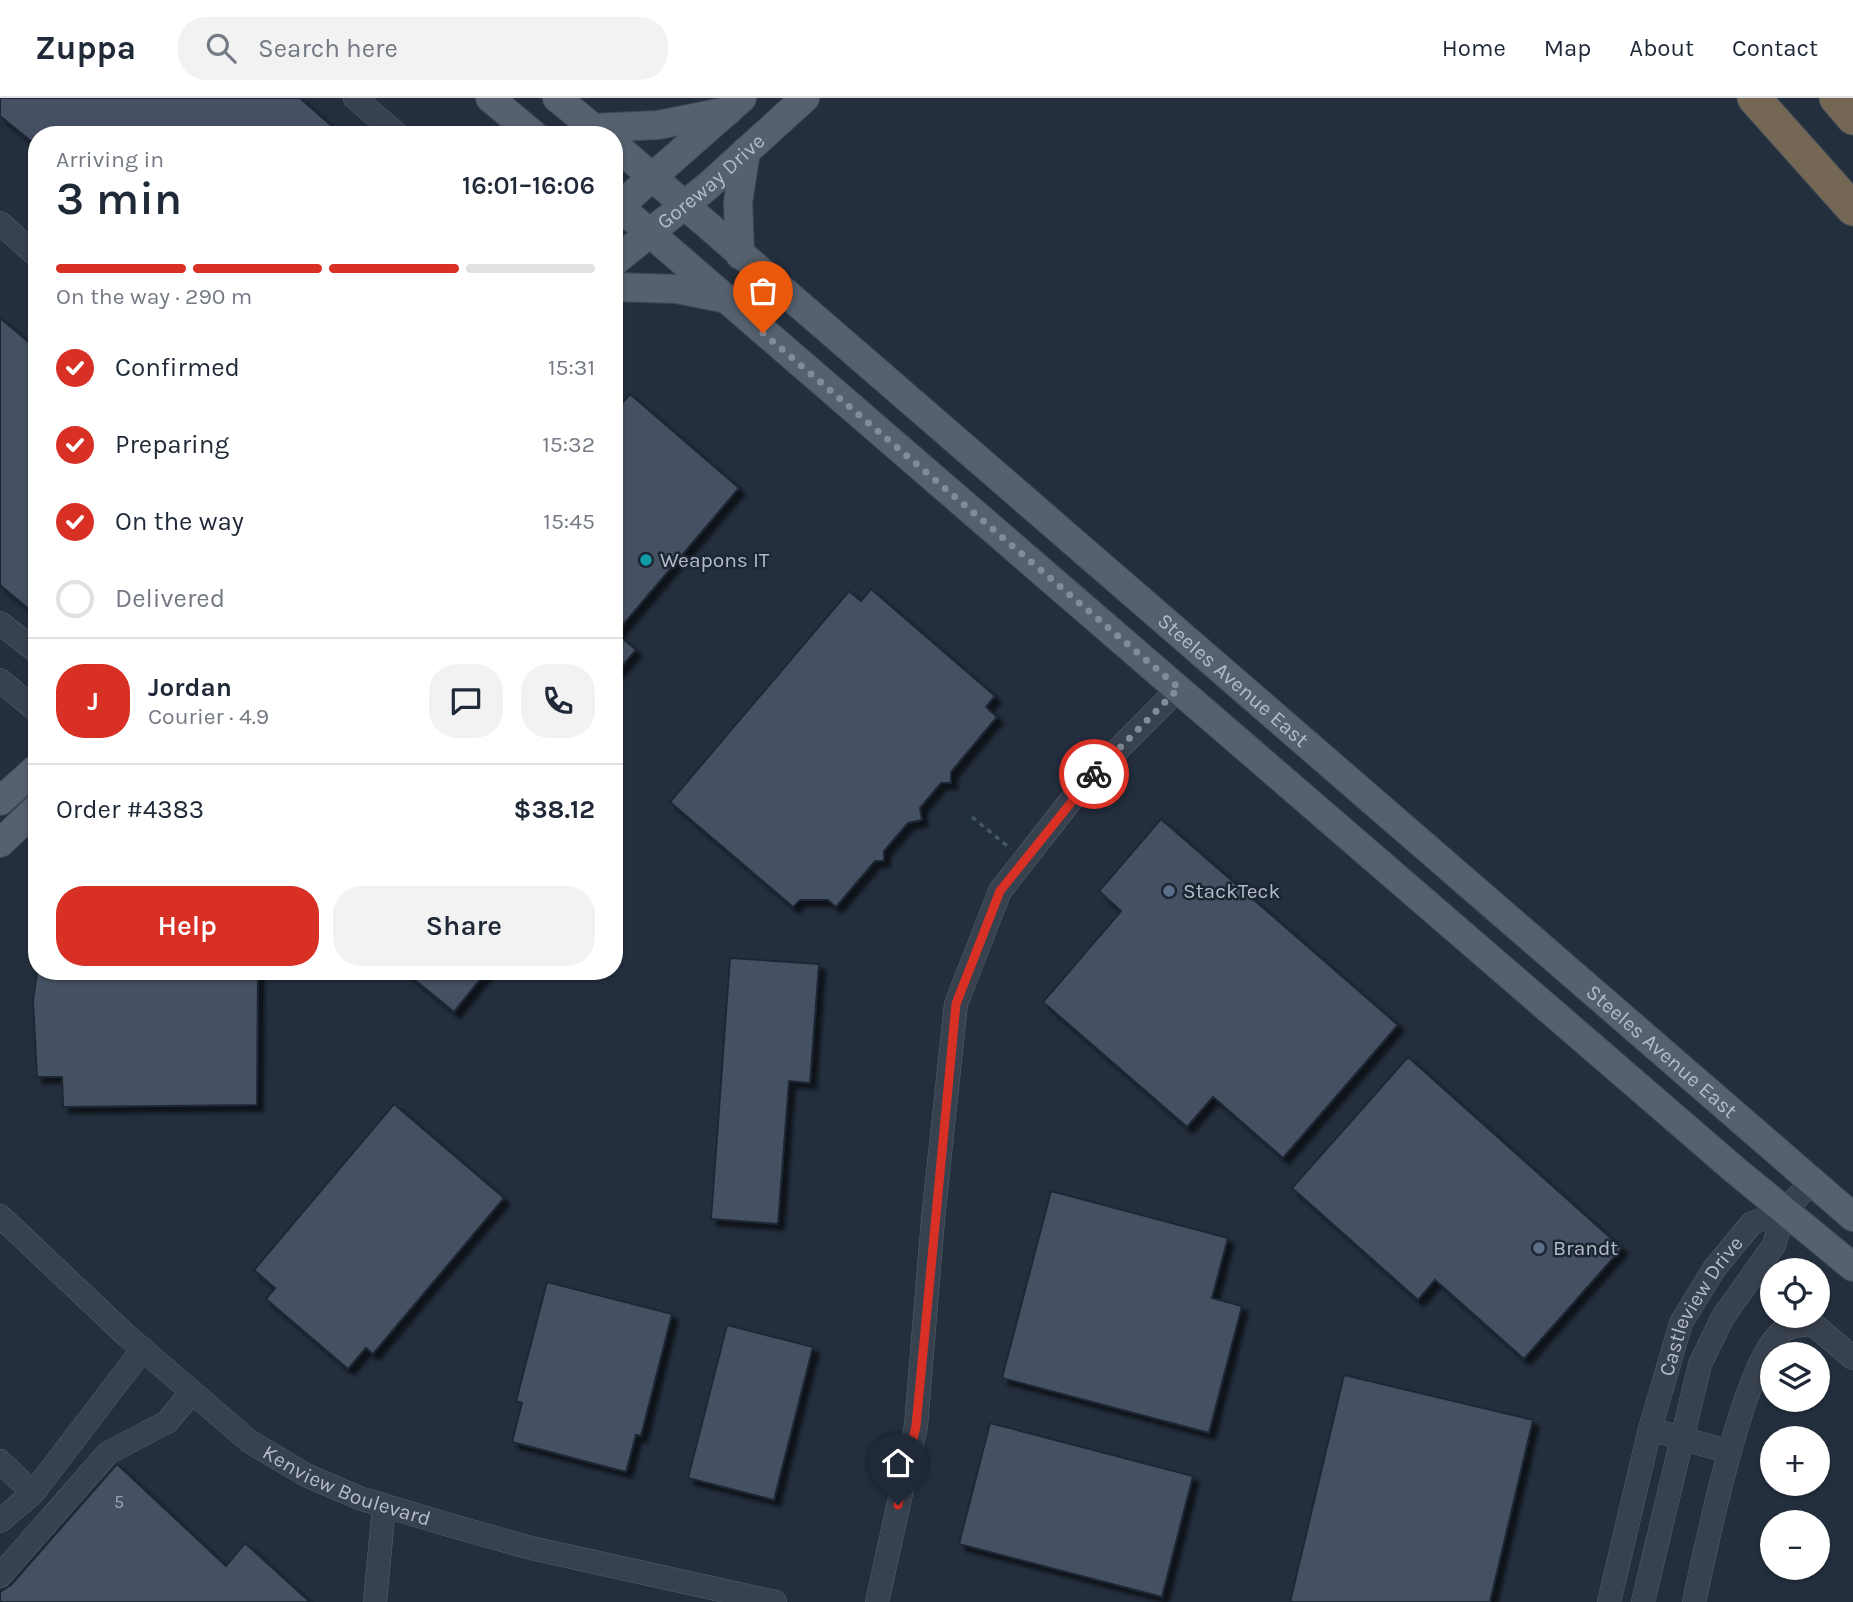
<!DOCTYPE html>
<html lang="en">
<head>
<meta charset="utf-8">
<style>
  body { margin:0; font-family:Karla,sans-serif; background:#f2f2f3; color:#1f2937; height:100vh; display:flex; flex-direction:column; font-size:26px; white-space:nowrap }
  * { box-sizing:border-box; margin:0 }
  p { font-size:23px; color:#747a83 }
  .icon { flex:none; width:38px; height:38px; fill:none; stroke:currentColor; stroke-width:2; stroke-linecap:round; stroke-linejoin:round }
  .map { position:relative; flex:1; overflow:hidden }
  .details { position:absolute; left:28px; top:28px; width:595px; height:854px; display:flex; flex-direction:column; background:#fff; border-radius:28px; box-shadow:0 2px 5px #0004 }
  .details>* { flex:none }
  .fabs { position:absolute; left:1760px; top:1160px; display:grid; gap:14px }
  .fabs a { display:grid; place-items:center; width:70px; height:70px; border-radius:50%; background:#fff; box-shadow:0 2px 5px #0004; font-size:35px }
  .pin { position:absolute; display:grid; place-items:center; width:60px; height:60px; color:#fff; margin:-72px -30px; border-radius:50% 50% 50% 0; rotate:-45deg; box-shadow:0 0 7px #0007 }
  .pin .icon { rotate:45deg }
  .courier { position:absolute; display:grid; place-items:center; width:70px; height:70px; margin:-35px; border:5px solid #d93025; border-radius:50%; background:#fff; color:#222; box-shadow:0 2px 9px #0007 }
  .head em { font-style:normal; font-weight:600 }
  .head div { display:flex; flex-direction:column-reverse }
  .head { display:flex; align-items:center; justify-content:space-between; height:119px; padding:0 28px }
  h1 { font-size:46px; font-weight:600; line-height:52px }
  .bar { display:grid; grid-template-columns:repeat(4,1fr); gap:10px 7px; align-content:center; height:84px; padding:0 28px }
  .bar i { height:9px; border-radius:5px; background:#e0e1e3 }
  .bar .on { background:#d93025 }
  .bar p { grid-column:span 4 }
  .line { display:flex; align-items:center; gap:18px; padding:0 28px; border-top:2px solid #e0e1e3 }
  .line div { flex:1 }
  .round { display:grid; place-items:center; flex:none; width:74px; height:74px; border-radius:28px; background:#f2f2f3 }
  ol { padding:0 28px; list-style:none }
  li { display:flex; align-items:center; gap:21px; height:77px }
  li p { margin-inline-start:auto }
  li .icon { padding:7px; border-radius:50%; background:#d93025; color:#fff; stroke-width:4 }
  li:last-child { color:#747a83 }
  li i { width:38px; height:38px; border:4px solid #e0e1e3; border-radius:50% }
  .action { display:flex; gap:14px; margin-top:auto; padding:14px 28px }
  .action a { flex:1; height:80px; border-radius:28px; background:#d93025; color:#fff; font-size:28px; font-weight:600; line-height:80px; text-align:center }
  .action a+a { background:#f2f2f3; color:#1f2937 }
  header { display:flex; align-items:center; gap:42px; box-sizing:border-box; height:98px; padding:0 35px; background:#fff; border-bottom:2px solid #e0e1e3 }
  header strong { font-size:33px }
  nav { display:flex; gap:38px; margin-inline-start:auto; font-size:24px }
  .search { width:490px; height:63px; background:#f2f2f3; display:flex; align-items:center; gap:18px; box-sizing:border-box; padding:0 24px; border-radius:28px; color:#747a83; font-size:26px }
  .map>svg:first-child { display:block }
</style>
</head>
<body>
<header>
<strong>Zuppa</strong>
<div class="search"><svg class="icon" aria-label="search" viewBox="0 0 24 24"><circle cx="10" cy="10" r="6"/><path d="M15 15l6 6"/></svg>Search here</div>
<nav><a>Home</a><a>Map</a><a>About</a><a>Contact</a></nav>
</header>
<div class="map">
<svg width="1853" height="1504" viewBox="0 0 1853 1504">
  <defs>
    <filter id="shadow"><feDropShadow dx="6" dy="6" stdDeviation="2" flood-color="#0009"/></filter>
  </defs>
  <rect width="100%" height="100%" fill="#242f3e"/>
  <g fill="#455162" stroke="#1f2835" stroke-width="2" filter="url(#shadow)">
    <path d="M0 0H300L342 37H37V48L0 18Z"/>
    <path d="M0 220 37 251V518L0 487Z"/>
    <path d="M630 296 739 390 616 535 636 552 614 577V314Z"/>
    <path d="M871 491 995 598 986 609 997 619 951 674V685H941L920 710 922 722 908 725 884 753V763H875L836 809 828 802H800L793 809 670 704 849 493 861 503Z"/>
    <path d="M1161 721 1398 927 1283 1060 1213 999 1187 1029 1043 904 1121 813 1099 793Z"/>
    <path d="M730 860 819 866 810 985 789 983 778 1126 711 1121Z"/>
    <path d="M37 873H258L257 1007 63 1009 62 979H37L33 903Z"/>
    <path d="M404 873H487L454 914Z"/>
    <path d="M1408 959 1622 1150 1524 1261 1435 1182 1418 1202 1292 1090Z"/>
    <path d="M394 1006 504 1100 373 1256 366 1250 348 1271 266 1201 275 1190 254 1172Z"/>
    <path d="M1051 1093 1228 1140 1212 1200 1242 1208 1209 1335 1002 1280Z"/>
    <path d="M547 1184 672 1216 641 1338 636 1337 626 1374 512 1344 522 1305 516 1303Z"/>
    <path d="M727 1227 813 1249 774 1402 688 1380Z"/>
    <path d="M1344 1277 1533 1322 1490 1504H1290Z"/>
    <path d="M990 1325 1193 1378 1162 1499 959 1446Z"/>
    <path d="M117 1366 226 1468 245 1445 310 1504H0V1494L11 1487Z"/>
  </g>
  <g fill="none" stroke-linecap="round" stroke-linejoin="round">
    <g stroke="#565f6c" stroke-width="24">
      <g id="minor">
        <path d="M355 0 398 37"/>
        <path d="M0 125 37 158"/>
        <path d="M0 525 37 554"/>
        <path d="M0 582 37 613"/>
        <path id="s1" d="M0 1118 127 1238 249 1343 306 1377 359 1400 456 1429 531 1450 775 1504"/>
        <path d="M1650 1331 1729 1354"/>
        <path d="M0 1363 33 1395 143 1251"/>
        <path d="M0 1423 33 1395"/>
        <path d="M0 1478 108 1355 167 1324 192 1294"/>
        <path d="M375 1504 384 1408"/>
        <path d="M877 1504 916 1328 933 1121 956 906 1000 793 1083 687 1179 590"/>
        <path id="s2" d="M1609 1504 1650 1331 1681 1225 1714 1171 1752 1125 1784 1114"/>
        <path d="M1643 1504 1700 1266 1723 1219 1774 1147 1784 1114 1811 1084"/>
        <path d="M1694 1504C1705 1455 1745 1252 1786 1231 1793 1227 1805 1227 1813 1226L1853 1260"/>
      </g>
    </g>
    <g stroke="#414a57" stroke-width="30">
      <g id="major">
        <path d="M490 0 534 37"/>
        <path d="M557 0 602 37"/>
        <path d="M592 30 658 27 728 13"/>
        <path id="s3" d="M614 46 1853 1119"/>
        <path d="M614 104 1735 1072 1853 1169"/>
        <path d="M614 113 742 0"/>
        <path d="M740 157 738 104 746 53"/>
        <path id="s4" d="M614 164 708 88 805 0"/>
        <path d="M614 189 677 191 722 200"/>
        <path d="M0 703 37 670"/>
        <path d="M0 745 37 710"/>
      </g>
    </g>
    <g stroke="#434c59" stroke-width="35">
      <g id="highway">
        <path d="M1754 0 1853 111"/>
        <path d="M1836 0 1853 20"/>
      </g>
    </g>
    <path stroke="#44595c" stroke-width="3.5" stroke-dasharray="5 5" stroke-linecap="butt" d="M972 719 1011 751"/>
    <use href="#minor" stroke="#38414e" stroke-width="23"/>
    <use href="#major" stroke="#56606e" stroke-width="28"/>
    <use href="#highway" stroke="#746855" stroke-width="33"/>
  </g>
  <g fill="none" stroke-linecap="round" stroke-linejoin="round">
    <path stroke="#828b98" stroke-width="7" stroke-dasharray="0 12.6" d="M763 235 1179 590 1094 676"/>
    <path stroke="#d93025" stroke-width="9" d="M898 1407 916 1328 956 906 1000 793 1094 676"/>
  </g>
  <circle fill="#0f9aa8" stroke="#1d2633" stroke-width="2.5" cx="646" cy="462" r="7"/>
  <g fill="#5c6f8a" stroke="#1d2633" stroke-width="2.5">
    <circle cx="1169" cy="793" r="7"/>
    <circle cx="1539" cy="1150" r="7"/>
  </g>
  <g text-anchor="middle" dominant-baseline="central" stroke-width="5" stroke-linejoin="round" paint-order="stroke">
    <g font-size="18" fill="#98a1af">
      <text x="119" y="1404">5</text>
    </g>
    <g font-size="21" fill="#b4bcc9" stroke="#1d2633">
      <text stroke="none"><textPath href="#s4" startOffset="126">Goreway Drive</textPath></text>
      <text stroke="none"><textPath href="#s3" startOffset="819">Steeles Avenue East</textPath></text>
      <text stroke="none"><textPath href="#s3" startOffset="1386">Steeles Avenue East</textPath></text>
      <text stroke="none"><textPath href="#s2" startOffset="312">Castleview Drive</textPath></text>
      <text stroke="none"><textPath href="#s1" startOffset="444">Kenview Boulevard</textPath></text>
    </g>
    <g font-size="21" fill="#b4bcc9" stroke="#1d2633" text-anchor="start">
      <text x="660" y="462">Weapons IT</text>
      <text x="1183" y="793">StackTeck</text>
      <text x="1553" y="1150">Brandt</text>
    </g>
  </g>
</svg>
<div class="fabs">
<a><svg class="icon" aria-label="locate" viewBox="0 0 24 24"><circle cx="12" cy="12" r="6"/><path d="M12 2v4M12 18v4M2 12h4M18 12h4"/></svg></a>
<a><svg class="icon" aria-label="layers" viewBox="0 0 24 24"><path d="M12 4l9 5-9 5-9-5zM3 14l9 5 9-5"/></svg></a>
<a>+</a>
<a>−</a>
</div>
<div class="pin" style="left:763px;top:235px;background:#ea580c"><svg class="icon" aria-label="bag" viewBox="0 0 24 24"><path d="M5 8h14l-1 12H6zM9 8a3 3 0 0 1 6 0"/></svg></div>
<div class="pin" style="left:898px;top:1407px;background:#1f2937"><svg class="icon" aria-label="home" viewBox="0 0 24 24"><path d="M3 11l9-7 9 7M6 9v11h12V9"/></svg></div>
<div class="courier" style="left:1094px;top:676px"><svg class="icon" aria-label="bike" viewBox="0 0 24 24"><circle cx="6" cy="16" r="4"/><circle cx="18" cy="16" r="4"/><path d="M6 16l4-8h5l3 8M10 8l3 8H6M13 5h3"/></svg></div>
<section class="details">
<div class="head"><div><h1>3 min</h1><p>Arriving in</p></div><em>16:01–16:06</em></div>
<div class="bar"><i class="on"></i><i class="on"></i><i class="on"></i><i></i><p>On the way · 290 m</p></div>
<ol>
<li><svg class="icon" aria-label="check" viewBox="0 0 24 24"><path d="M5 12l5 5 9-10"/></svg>Confirmed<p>15:31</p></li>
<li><svg class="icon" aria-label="check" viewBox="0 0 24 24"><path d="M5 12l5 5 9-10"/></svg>Preparing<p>15:32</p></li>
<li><svg class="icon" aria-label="check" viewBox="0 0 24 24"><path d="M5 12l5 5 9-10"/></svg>On the way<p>15:45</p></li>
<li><i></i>Delivered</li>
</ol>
<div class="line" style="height:126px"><b class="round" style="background:#d93025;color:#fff">J</b><div><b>Jordan</b><p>Courier · 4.9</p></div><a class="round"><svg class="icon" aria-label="chat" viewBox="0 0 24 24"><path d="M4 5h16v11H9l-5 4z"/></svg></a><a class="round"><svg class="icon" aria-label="phone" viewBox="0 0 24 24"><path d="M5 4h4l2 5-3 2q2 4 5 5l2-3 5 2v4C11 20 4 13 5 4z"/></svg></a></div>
<div class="line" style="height:91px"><div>Order #4383</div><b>$38.12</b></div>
<div class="action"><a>Help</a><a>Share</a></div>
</section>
</div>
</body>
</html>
